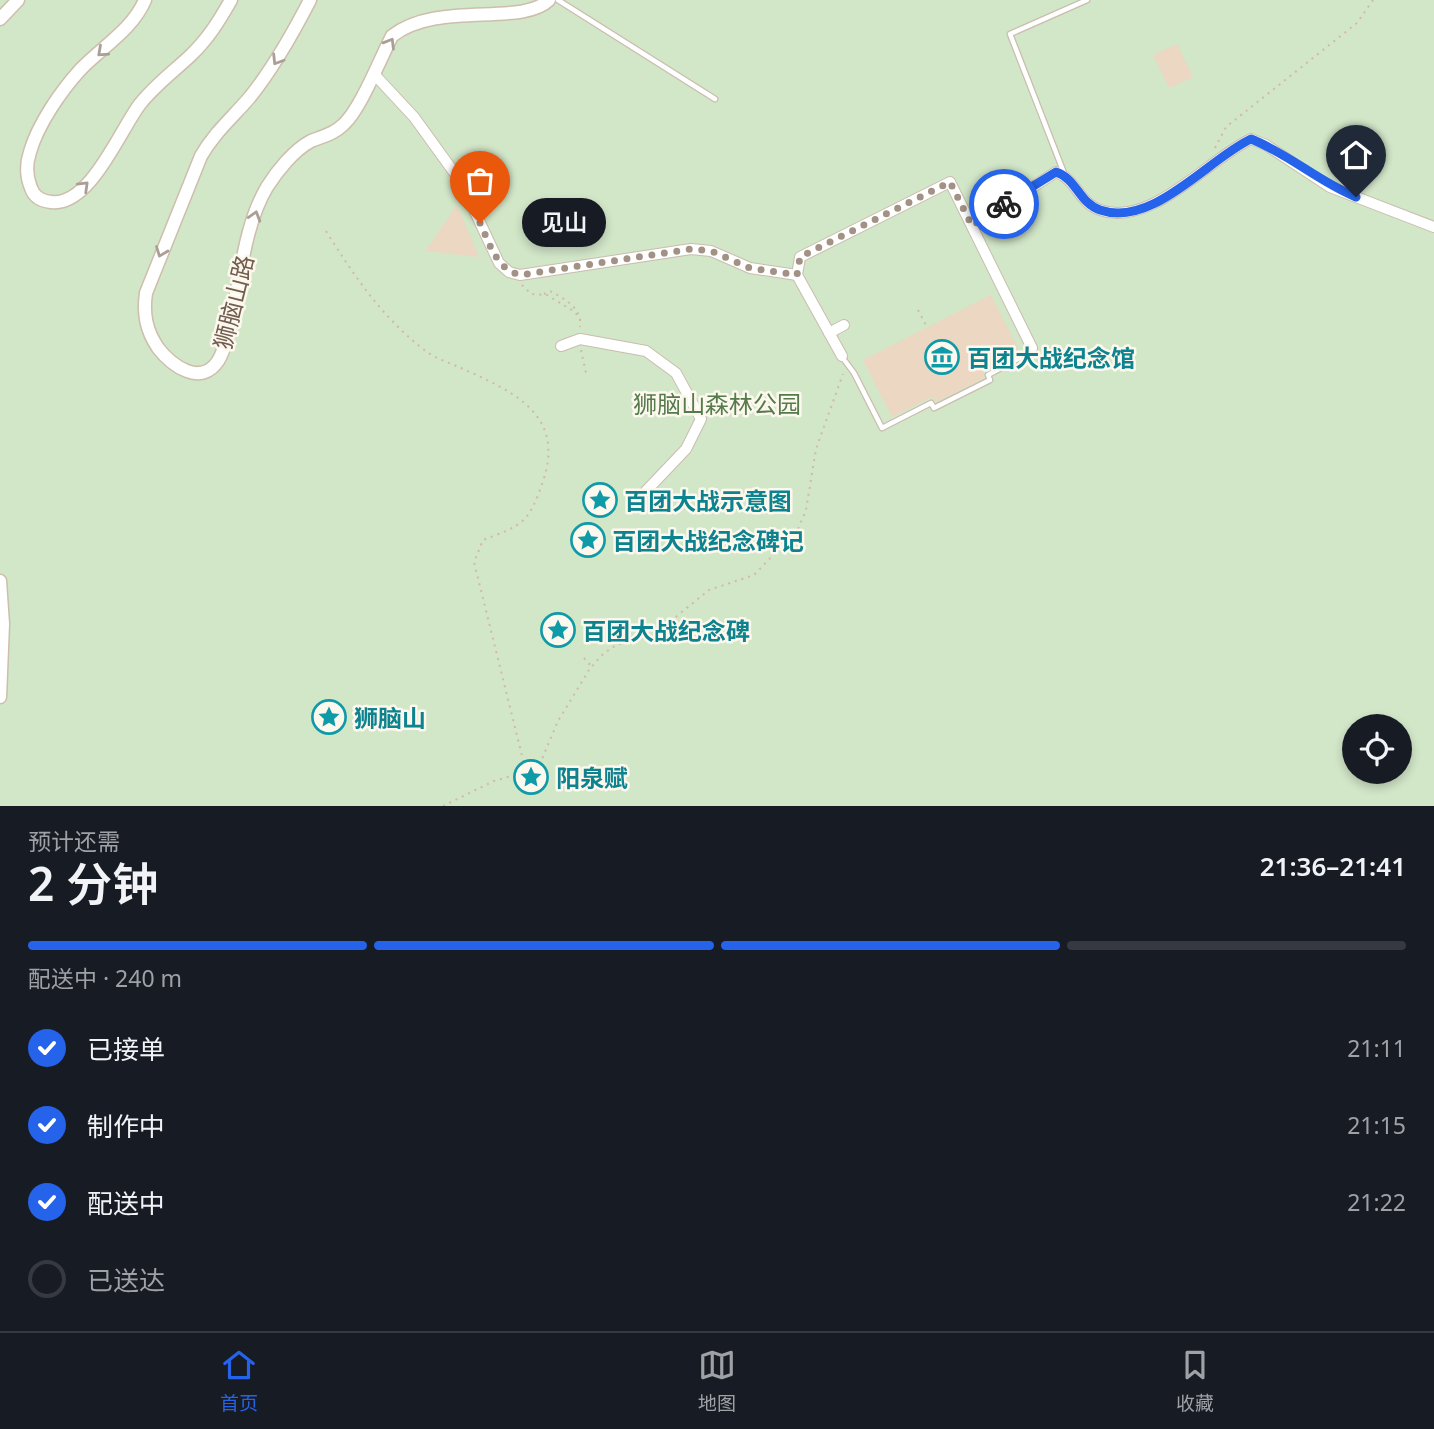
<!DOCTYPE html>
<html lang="zh">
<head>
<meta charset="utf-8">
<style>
  body { margin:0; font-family:"Noto Sans","Noto Sans SC",sans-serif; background:#242831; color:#f1f3f6; height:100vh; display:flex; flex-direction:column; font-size:26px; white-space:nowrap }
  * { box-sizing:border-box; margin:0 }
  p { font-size:23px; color:#9ea1a6 }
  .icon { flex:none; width:38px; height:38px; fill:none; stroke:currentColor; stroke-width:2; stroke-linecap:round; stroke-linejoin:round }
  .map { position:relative; height:806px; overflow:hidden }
  .panel { display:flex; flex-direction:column; background:#171b24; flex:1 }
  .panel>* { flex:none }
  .buttons { position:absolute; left:1342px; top:714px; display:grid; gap:14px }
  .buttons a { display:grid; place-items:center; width:70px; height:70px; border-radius:50%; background:#171b24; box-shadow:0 4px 10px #0003; font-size:35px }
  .pin { position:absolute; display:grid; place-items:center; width:60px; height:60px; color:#fff; margin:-72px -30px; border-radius:50% 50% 50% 0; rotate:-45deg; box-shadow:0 0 7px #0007 }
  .pin .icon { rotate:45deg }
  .courier { position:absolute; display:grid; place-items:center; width:70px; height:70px; margin:-35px; border:5px solid #2563eb; border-radius:50%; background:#fff; color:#222; box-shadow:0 2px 9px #0007 }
  .bubble { position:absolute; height:49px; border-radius:24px; background:#171b24; box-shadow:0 4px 10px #0003; font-size:23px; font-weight:600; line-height:49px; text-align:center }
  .headline em { font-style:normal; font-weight:600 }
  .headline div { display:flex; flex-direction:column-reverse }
  .headline { display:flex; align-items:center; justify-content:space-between; height:119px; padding:0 28px }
  h1 { font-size:46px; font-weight:600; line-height:52px }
  .bar { display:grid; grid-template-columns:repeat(4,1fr); gap:10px 7px; align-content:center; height:84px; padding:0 28px }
  .bar i { height:9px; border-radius:5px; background:#363941 }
  .bar .active { background:#2563eb }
  .bar p { grid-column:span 4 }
  ol { padding:0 28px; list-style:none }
  li { display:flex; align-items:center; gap:21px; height:77px }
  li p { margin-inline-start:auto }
  li .icon { padding:7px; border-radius:50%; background:#2563eb; color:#fff; stroke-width:4 }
  li:last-child { color:#9ea1a6 }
  li i { width:38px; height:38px; border:4px solid #363941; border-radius:50% }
  .tabs { display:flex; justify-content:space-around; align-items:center; height:98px; border-top:2px solid #363941; background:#171b24; font-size:19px; color:#9ea1a6 }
  .tabs a { display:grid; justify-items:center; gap:4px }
  .tabs .active { color:#2563eb }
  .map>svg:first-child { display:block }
</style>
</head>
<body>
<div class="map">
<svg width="1434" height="806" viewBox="0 0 1434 806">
  <rect width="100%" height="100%" fill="#faf4e8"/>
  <path fill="#d2e6c8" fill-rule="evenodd" d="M0 0H1434V806H0ZM1354 726H1400V772H1354Z"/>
  <g fill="#ecd7c3">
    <path d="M1177 44 1193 77 1169 88 1153 55Z"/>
    <path d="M457 205 479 257 425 251Z"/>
    <path d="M991 295 1020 352 984 372V378L936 402 932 397 892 417 863 360Z"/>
  </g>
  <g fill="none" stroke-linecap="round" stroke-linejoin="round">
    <g stroke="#cabdaf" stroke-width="7">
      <g id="lane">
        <path d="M558 0 715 99"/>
        <path d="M1064 173 1010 34 1087 0"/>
        <path d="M842 357 854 373 882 428 931 403 934 408 990 380 988 375 1031 352 1032 348"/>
      </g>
    </g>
    <g stroke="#cabdaf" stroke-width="12">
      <g id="street">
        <path d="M374 74 414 117 461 182 499 263 509 272 520 275 691 249 711 251 750 268 797 275 800 257 950 182 1032 348"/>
        <path d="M972 226 1056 172C1077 180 1079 203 1100 210 1152 228 1208 159 1251 139L1266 145 1330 187 1434 227"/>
        <path d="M797 275 842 356"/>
        <path d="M829 333 844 325"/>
        <path d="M561 346 580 339 646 351 676 373 701 419 686 449 646 491"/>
      </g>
    </g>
    <g stroke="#cdbead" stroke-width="15">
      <g id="secondary">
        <path d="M145 0C132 30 102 47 80 70 61 91 38 124 30 152 26 164 26 176 31 188 34 197 41 201 51 202 90 207 120 130 140 104 155 85 173 72 190 56 208 39 219 21 231 0"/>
        <path d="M310 0C292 35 274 67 250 97 233 117 214 133 201 156L146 293C143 314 146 330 158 348 172 366 201 387 218 361 226 348 229 329 232 315 241 274 245 224 267 187 277 171 294 150 311 141 323 136 334 134 344 124 361 108 380 59 392 36 438 0 521 27 549 0"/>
        <path d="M0 19 18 0"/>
        <path d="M0 581 3 624 0 697"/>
      </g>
    </g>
    <g stroke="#d1baa6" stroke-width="2" stroke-dasharray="2 5" stroke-linecap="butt">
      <path d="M1215 148 1226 127 1357 23 1373 0"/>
      <path d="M482 199 512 185"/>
      <path d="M326 231C355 277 383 319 427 352 437 359 450 363 461 368 512 391 566 414 543 481 529 523 523 525 483 540L474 562 526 772 533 770 542 759 558 721 589 670 601 656 611 648 672 620 709 590 754 575 798 529 806 510 816 449 843 374"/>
      <path d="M522 285 531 294 547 295 575 312 580 319V327"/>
      <path d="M544 294 550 291C561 297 575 304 579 316"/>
      <path d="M918 310 927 327"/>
      <path d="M581 350 586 373"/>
      <path d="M670 399 675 396"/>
      <path d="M658 406 664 403"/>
      <path d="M584 658 591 666"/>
      <path d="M443 806 494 781 525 772"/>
    </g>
    <use href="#lane" stroke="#fff" stroke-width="4.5"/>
    <use href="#street" stroke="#fff" stroke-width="10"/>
    <use href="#secondary" stroke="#fff" stroke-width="12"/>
  </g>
  <defs><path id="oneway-chevron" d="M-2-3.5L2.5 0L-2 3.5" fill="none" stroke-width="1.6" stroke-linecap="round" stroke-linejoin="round" transform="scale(1.75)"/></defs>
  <g stroke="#aa9e95">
    <use href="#oneway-chevron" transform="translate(390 43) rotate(-59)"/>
    <use href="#oneway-chevron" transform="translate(102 52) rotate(138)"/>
    <use href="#oneway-chevron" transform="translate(277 60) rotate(122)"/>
    <use href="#oneway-chevron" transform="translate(84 186) rotate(-44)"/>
    <use href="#oneway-chevron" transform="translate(255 216) rotate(-73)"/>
    <use href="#oneway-chevron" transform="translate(161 252) rotate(111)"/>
  </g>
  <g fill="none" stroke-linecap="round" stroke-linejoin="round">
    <path stroke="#a19285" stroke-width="7" stroke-dasharray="0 12.6" d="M480 223C490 244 496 269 520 275L691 249 711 251 750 268 797 275 800 257 950 182 972 226 1004 204"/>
    <path stroke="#2563eb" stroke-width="9" d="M1004 204 1056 172C1077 179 1079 203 1100 210 1153 228 1208 159 1251 139 1289 154 1319 182 1356 197"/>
  </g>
  <defs>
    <g id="museum-ring" transform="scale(1.75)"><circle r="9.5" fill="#fdf8ee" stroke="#0f9aa8" stroke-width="1.5"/><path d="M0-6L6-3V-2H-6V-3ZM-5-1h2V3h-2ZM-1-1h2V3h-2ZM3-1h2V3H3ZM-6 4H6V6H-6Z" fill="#0f9aa8"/></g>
    <g id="sight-ring" transform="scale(1.75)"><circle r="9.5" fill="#fdf8ee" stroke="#0f9aa8" stroke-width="1.5"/><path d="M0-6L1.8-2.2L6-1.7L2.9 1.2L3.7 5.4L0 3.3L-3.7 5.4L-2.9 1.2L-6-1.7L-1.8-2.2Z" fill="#0f9aa8"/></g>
  </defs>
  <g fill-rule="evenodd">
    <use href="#museum-ring" x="942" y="357"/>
    <use href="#sight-ring" x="600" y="500"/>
    <use href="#sight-ring" x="588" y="540"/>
    <use href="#sight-ring" x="558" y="630"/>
    <use href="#sight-ring" x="329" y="717"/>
    <use href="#sight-ring" x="531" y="777"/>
  </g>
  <g text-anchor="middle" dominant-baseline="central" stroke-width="5" stroke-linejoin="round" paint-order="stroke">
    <g font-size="24" fill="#715e4f" stroke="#fdf8ee">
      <text transform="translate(233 302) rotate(-76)">狮脑山路</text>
    </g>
    <g font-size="24" font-weight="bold" fill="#0d838f" stroke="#fdf8ee" text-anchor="start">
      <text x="967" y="357">百团大战纪念馆</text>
      <text x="624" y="500">百团大战示意图</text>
      <text x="612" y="540">百团大战纪念碑记</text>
      <text x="582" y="630">百团大战纪念碑</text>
      <text x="354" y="717">狮脑山</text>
      <text x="556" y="777">阳泉赋</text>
    </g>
    <g font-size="24" fill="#557a4c" stroke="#fdf8ee">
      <text x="717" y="403">狮脑山森林公园</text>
    </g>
  </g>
</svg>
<div class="buttons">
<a><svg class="icon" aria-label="locate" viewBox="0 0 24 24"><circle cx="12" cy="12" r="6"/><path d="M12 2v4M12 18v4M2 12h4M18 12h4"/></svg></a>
</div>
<div class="pin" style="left:480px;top:223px;background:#ea580c"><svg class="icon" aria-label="bag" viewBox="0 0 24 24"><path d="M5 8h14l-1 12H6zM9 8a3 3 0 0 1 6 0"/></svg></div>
<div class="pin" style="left:1356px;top:197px;background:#1f2937"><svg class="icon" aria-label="home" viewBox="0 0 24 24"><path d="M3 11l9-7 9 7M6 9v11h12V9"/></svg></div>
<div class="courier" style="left:1004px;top:204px"><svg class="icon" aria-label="bike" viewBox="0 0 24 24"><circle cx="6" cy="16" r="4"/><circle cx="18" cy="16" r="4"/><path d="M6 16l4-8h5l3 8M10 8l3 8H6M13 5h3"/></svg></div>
<div class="bubble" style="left:522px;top:198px;width:84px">见山</div>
</div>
<section class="panel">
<div class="headline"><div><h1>2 分钟</h1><p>预计还需</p></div><em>21:36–21:41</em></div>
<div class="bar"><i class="active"></i><i class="active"></i><i class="active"></i><i></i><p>配送中 · 240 m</p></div>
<ol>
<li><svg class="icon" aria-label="check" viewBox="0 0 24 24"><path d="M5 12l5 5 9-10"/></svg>已接单<p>21:11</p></li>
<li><svg class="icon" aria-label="check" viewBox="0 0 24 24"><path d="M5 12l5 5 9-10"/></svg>制作中<p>21:15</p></li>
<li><svg class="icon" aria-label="check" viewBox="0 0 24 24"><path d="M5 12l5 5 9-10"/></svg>配送中<p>21:22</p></li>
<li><i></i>已送达</li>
</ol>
</section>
<nav class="tabs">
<a class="active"><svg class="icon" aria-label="home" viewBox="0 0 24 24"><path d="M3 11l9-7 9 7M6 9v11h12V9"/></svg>首页</a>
<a><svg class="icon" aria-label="map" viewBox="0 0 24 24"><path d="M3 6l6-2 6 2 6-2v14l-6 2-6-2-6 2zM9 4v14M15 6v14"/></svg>地图</a>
<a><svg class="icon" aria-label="saved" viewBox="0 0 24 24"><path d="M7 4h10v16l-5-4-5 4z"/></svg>收藏</a>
</nav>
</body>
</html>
